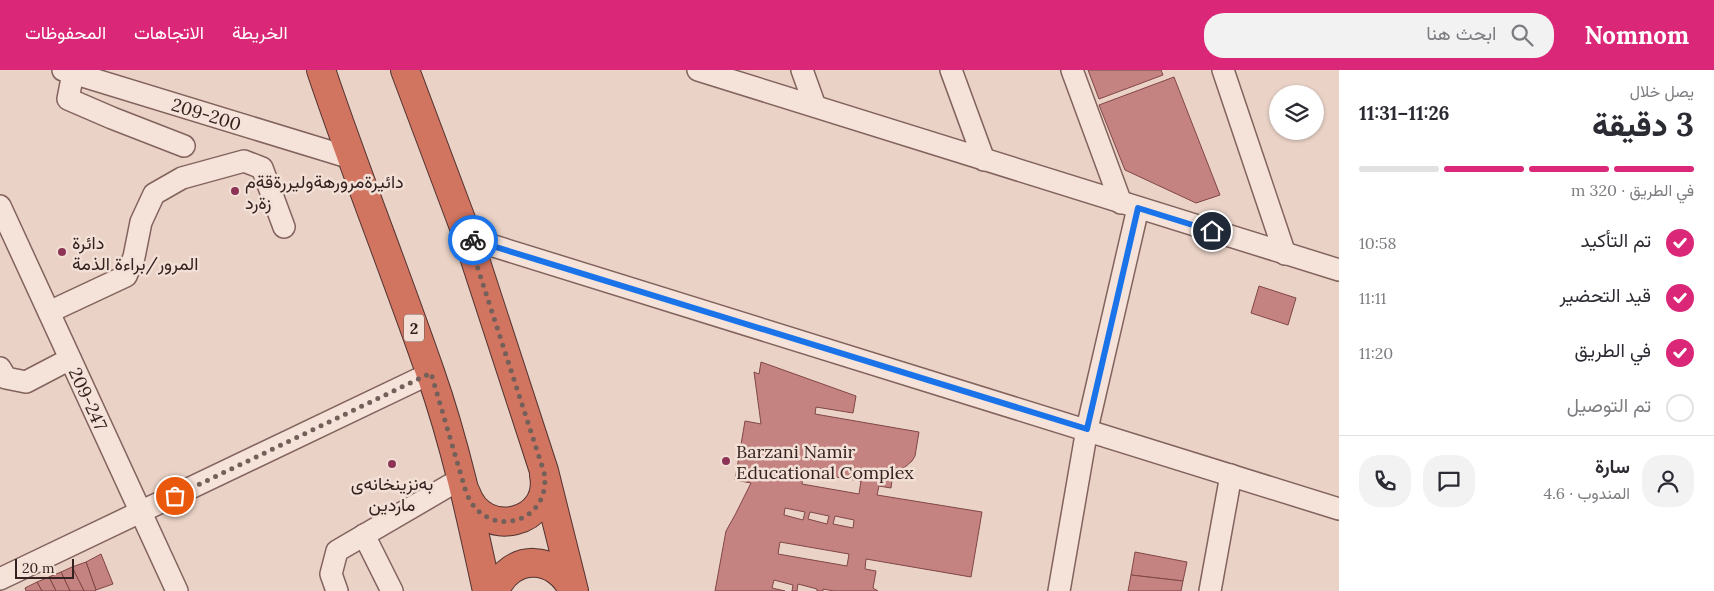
<!DOCTYPE html>
<html lang="ar">
<head>
<meta charset="utf-8">
<style>
  body { margin:0; font-family:Lora,Vazirmatn,serif; background:#f2f2f3; color:#2b2b33; direction:rtl; height:100vh; display:flex; flex-direction:column; font-size:19px; white-space:nowrap }
  * { box-sizing:border-box; margin:0 }
  p { font-size:16px; color:#7c7c81 }
  .icon { flex:none; width:28px; height:28px; fill:none; stroke:currentColor; stroke-width:2; stroke-linecap:round; stroke-linejoin:round }
  .map { position:relative; flex:1; overflow:hidden; direction:ltr }
  .drawer { display:flex; flex-direction:column; background:#fff; width:375px }
  .drawer>* { flex:none }
  .fabs { position:absolute; left:1269px; top:15px; display:grid; gap:10px }
  .fabs a { display:grid; place-items:center; width:55px; height:55px; border-radius:50%; background:#fff; box-shadow:0 1px 4px #0004; font-size:25px }
  .scale { position:absolute; left:15px; bottom:12px; width:59px; box-sizing:border-box; padding-left:5px; border:2px solid #352220; border-top:0; font-size:14px; line-height:18px; white-space:nowrap; color:#352220; -webkit-text-stroke:4px #f2dfd5; paint-order:stroke }
  .pin { position:absolute; display:grid; place-items:center; width:42px; height:42px; color:#fff; margin:-21px; border:2px solid #fff; border-radius:50%; box-shadow:0 1px 5px #0007 }
  .courier { position:absolute; display:grid; place-items:center; width:50px; height:50px; margin:-25px; border:4px solid #1a73e8; border-radius:50%; background:#fff; color:#222; box-shadow:0 1px 6px #0007 }
  .summary em { font-style:normal; font-weight:800 }
  .summary div { display:flex; flex-direction:column-reverse }
  .summary { display:flex; align-items:center; justify-content:space-between; height:85px; padding:0 20px }
  h1 { font-size:32px; font-weight:800; line-height:38px }
  .bar { display:grid; grid-template-columns:repeat(4,1fr); gap:8px 5px; align-content:center; height:60px; padding:0 20px }
  .bar i { height:6px; border-radius:4px; background:#e1e1e2 }
  .bar .selected { background:#db2777 }
  .bar p { grid-column:span 4 }
  .line { display:flex; align-items:center; gap:12px; padding:0 20px; border-top:1px solid #e1e1e2 }
  .line div { flex:1 }
  .round { display:grid; place-items:center; flex:none; width:52px; height:52px; border-radius:20px; background:#f2f2f3 }
  ol { padding:0 20px; list-style:none }
  li { display:flex; align-items:center; gap:15px; height:55px }
  li p { margin-inline-start:auto }
  li .icon { padding:5px; border-radius:50%; background:#db2777; color:#fff; stroke-width:4 }
  li:last-child { color:#7c7c81 }
  li i { width:28px; height:28px; border:2px solid #e1e1e2; border-radius:50% }
  header { display:flex; align-items:center; gap:30px; box-sizing:border-box; height:70px; padding:0 25px; background:#db2777; color:#fff }
  header strong { font-size:24px }
  nav { display:flex; gap:28px; margin-inline-start:auto; font-size:18px }
  .search { width:350px; height:45px; background:#f2f2f3; display:flex; align-items:center; gap:12px; box-sizing:border-box; padding:0 18px; border-radius:20px; color:#7c7c81; font-size:19px }
  main { display:flex; flex:1; min-height:0 }
  .map>svg:first-child { display:block }
</style>
</head>
<body>
<header>
<strong>Nomnom</strong>
<div class="search"><svg class="icon" aria-label="search" viewBox="0 0 24 24"><circle cx="10" cy="10" r="6"/><path d="M15 15l6 6"/></svg>ابحث هنا</div>
<nav><a>الخريطة</a><a>الاتجاهات</a><a>المحفوظات</a></nav>
</header>
<main>
<section class="drawer">
<div class="summary"><div><h1>3 دقيقة</h1><p>يصل خلال</p></div><em>11:26–11:31</em></div>
<div class="bar"><i class="selected"></i><i class="selected"></i><i class="selected"></i><i></i><p>في الطريق · 320 m</p></div>
<ol>
<li><svg class="icon" aria-label="check" viewBox="0 0 24 24"><path d="M5 12l5 5 9-10"/></svg>تم التأكيد<p>10:58</p></li>
<li><svg class="icon" aria-label="check" viewBox="0 0 24 24"><path d="M5 12l5 5 9-10"/></svg>قيد التحضير<p>11:11</p></li>
<li><svg class="icon" aria-label="check" viewBox="0 0 24 24"><path d="M5 12l5 5 9-10"/></svg>في الطريق<p>11:20</p></li>
<li><i></i>تم التوصيل</li>
</ol>
<div class="line" style="height:90px"><a class="round"><svg class="icon" aria-label="person" viewBox="0 0 24 24"><circle cx="12" cy="8" r="4"/><path d="M4 21q1-7 8-7t8 7"/></svg></a><div><b>سارة</b><p>المندوب · 4.6</p></div><a class="round"><svg class="icon" aria-label="chat" viewBox="0 0 24 24"><path d="M4 5h16v11H9l-5 4z"/></svg></a><a class="round"><svg class="icon" aria-label="phone" viewBox="0 0 24 24"><path d="M5 4h4l2 5-3 2q2 4 5 5l2-3 5 2v4C11 20 4 13 5 4z"/></svg></a></div>
</section>
<div class="map">
<svg width="1339" height="521" viewBox="0 0 1339 521">
  <rect width="100%" height="100%" fill="#ead2c6"/>
  <g fill="#c48280" stroke="#804746" fill-rule="evenodd">
    <path d="M1088 0H1161L1163 5 1099 29Z"/>
    <path d="M1174 7 1220 125 1196 133 1125 100 1099 35Z"/>
    <path d="M1259 216 1296 228 1288 255 1251 243Z"/>
    <path d="M761 292 856 326 853 343 816 337 815 344 919 362 915 386 912 391 905 397 893 402 891 418 879 416 877 425 982 442 971 507 866 489 865 499 876 501 873 518 878 521H834L823 519V521H817V519L798 514 797 521H792L793 515 774 510 772 518 785 521H715L726 461 735 445 751 413 735 410 745 351 761 354 754 302 759 304ZM804 402 861 411 859 424 802 414ZM785 438 805 442 803 450 784 445ZM810 442 829 446 827 454 808 449ZM835 446 854 450 853 458 833 454ZM780 472 849 484 847 496 778 484Z"/>
    <path d="M1135 482 1187 492 1183 511 1131 505Z"/>
    <path d="M101 484 113 514 96 520 86 492Z"/>
    <path d="M86 492 96 520 95 521H84L72 497Z"/>
    <path d="M72 497 84 521H70L61 502Z"/>
    <path d="M61 502 70 521H56L49 507Z"/>
    <path d="M1131 505 1183 511 1181 521H1128Z"/>
    <path d="M49 507 56 521H42L37 512Z"/>
    <path d="M37 512 42 521H26L25 518Z"/>
  </g>
  <g fill="none" stroke-linecap="round" stroke-linejoin="round">
    <g stroke="#83635e" stroke-width="24">
      <g id="minor">
        <path id="s1" d="M63 0 351 88"/>
        <path d="M698 0 1339 200"/>
        <path d="M802 0 815 36"/>
        <path d="M951 0 984 90"/>
        <path d="M1072 0 1121 133"/>
        <path d="M1223 0 1285 184"/>
        <path d="M73 3 68 29 112 48 184 76"/>
        <path id="s2" d="M0 136 177 521"/>
        <path d="M468 168 1339 439"/>
        <path d="M49 242 126 206 134 187 141 152 154 124 182 108 244 91 262 98 284 157"/>
        <path d="M0 298 6 308 26 312 70 289"/>
        <path d="M364 465 392 521"/>
        <path d="M0 509 431 303"/>
        <path d="M337 521 331 504 337 481 462 408"/>
        <path d="M1059 521 1087 359 1138 138"/>
        <path d="M1210 521 1231 405"/>
      </g>
    </g>
    <g stroke="#523431" stroke-width="30">
      <g id="highway">
        <path d="M321 0C355 101 395 201 430 302 455 373 471 447 487 521"/>
        <path d="M405 0 468 168 544 401 574 521"/>
        <path d="M466 423C483 471 553 454 544 405"/>
        <path d="M495 521C510 483 557 484 573 521"/>
      </g>
    </g>
    <use href="#minor" stroke="#f5e2d9" stroke-width="21"/>
    <use href="#highway" stroke="#d17460" stroke-width="28"/>
  </g>
  <g fill="none" stroke-linecap="round" stroke-linejoin="round">
    <path stroke="#74605a" stroke-width="5" stroke-dasharray="0 9" d="M175 426 431 303 466 422C485 472 553 454 544 402L468 168 473 170"/>
    <path stroke="#1a73e8" stroke-width="6" d="M473 170 1087 359 1138 138 1212 161"/>
  </g>
  <g fill="#8d3456" stroke="#f2dfd5" stroke-width="2">
    <circle cx="235" cy="121" r="5"/>
    <circle cx="62" cy="182" r="5"/>
    <circle cx="726" cy="391" r="5"/>
    <circle cx="392" cy="394" r="5"/>
  </g>
  <g text-anchor="middle" dominant-baseline="central" stroke-width="5" stroke-linejoin="round" paint-order="stroke">
    <rect fill="#f2dfd5" stroke="#6e5b56" stroke-width="1" x="404" y="244.5" width="20" height="27" rx="4"/>
    <g font-size="16" font-weight="bold" fill="#352220">
      <text x="414" y="258">2</text>
    </g>
    <g font-size="18" fill="#352220" stroke="#f2dfd5">
      <text stroke="none"><textPath href="#s1" startOffset="150">209-200</textPath></text>
      <text stroke="none"><textPath href="#s2" startOffset="212">209-247</textPath></text>
    </g>
    <g font-size="18" fill="#352220" stroke="#f2dfd5" text-anchor="start">
      <text x="245" y="111">دائيرةمرورهةوليررةقةم<tspan x="245" dy="21">زةرد</tspan></text>
      <text x="72" y="172">دائرة<tspan x="72" dy="21">المرور/براءة الذمة</tspan></text>
      <text x="736" y="381">Barzani Namir<tspan x="736" dy="21">Educational Complex</tspan></text>
      <text x="392" y="413" text-anchor="middle">بەنزینخانەی<tspan x="392" dy="21">ماردین</tspan></text>
    </g>
  </g>
</svg>
<div class="fabs">
<a><svg class="icon" aria-label="layers" viewBox="0 0 24 24"><path d="M12 4l9 5-9 5-9-5zM3 14l9 5 9-5"/></svg></a>
</div>
<div class="scale">20 m</div>
<div class="pin" style="left:175px;top:426px;background:#ea580c"><svg class="icon" aria-label="bag" viewBox="0 0 24 24"><path d="M5 8h14l-1 12H6zM9 8a3 3 0 0 1 6 0"/></svg></div>
<div class="pin" style="left:1212px;top:161px;background:#1f2937"><svg class="icon" aria-label="home" viewBox="0 0 24 24"><path d="M3 11l9-7 9 7M6 9v11h12V9"/></svg></div>
<div class="courier" style="left:473px;top:170px"><svg class="icon" aria-label="bike" viewBox="0 0 24 24"><circle cx="6" cy="16" r="4"/><circle cx="18" cy="16" r="4"/><path d="M6 16l4-8h5l3 8M10 8l3 8H6M13 5h3"/></svg></div>
</div>
</main>
</body>
</html>
